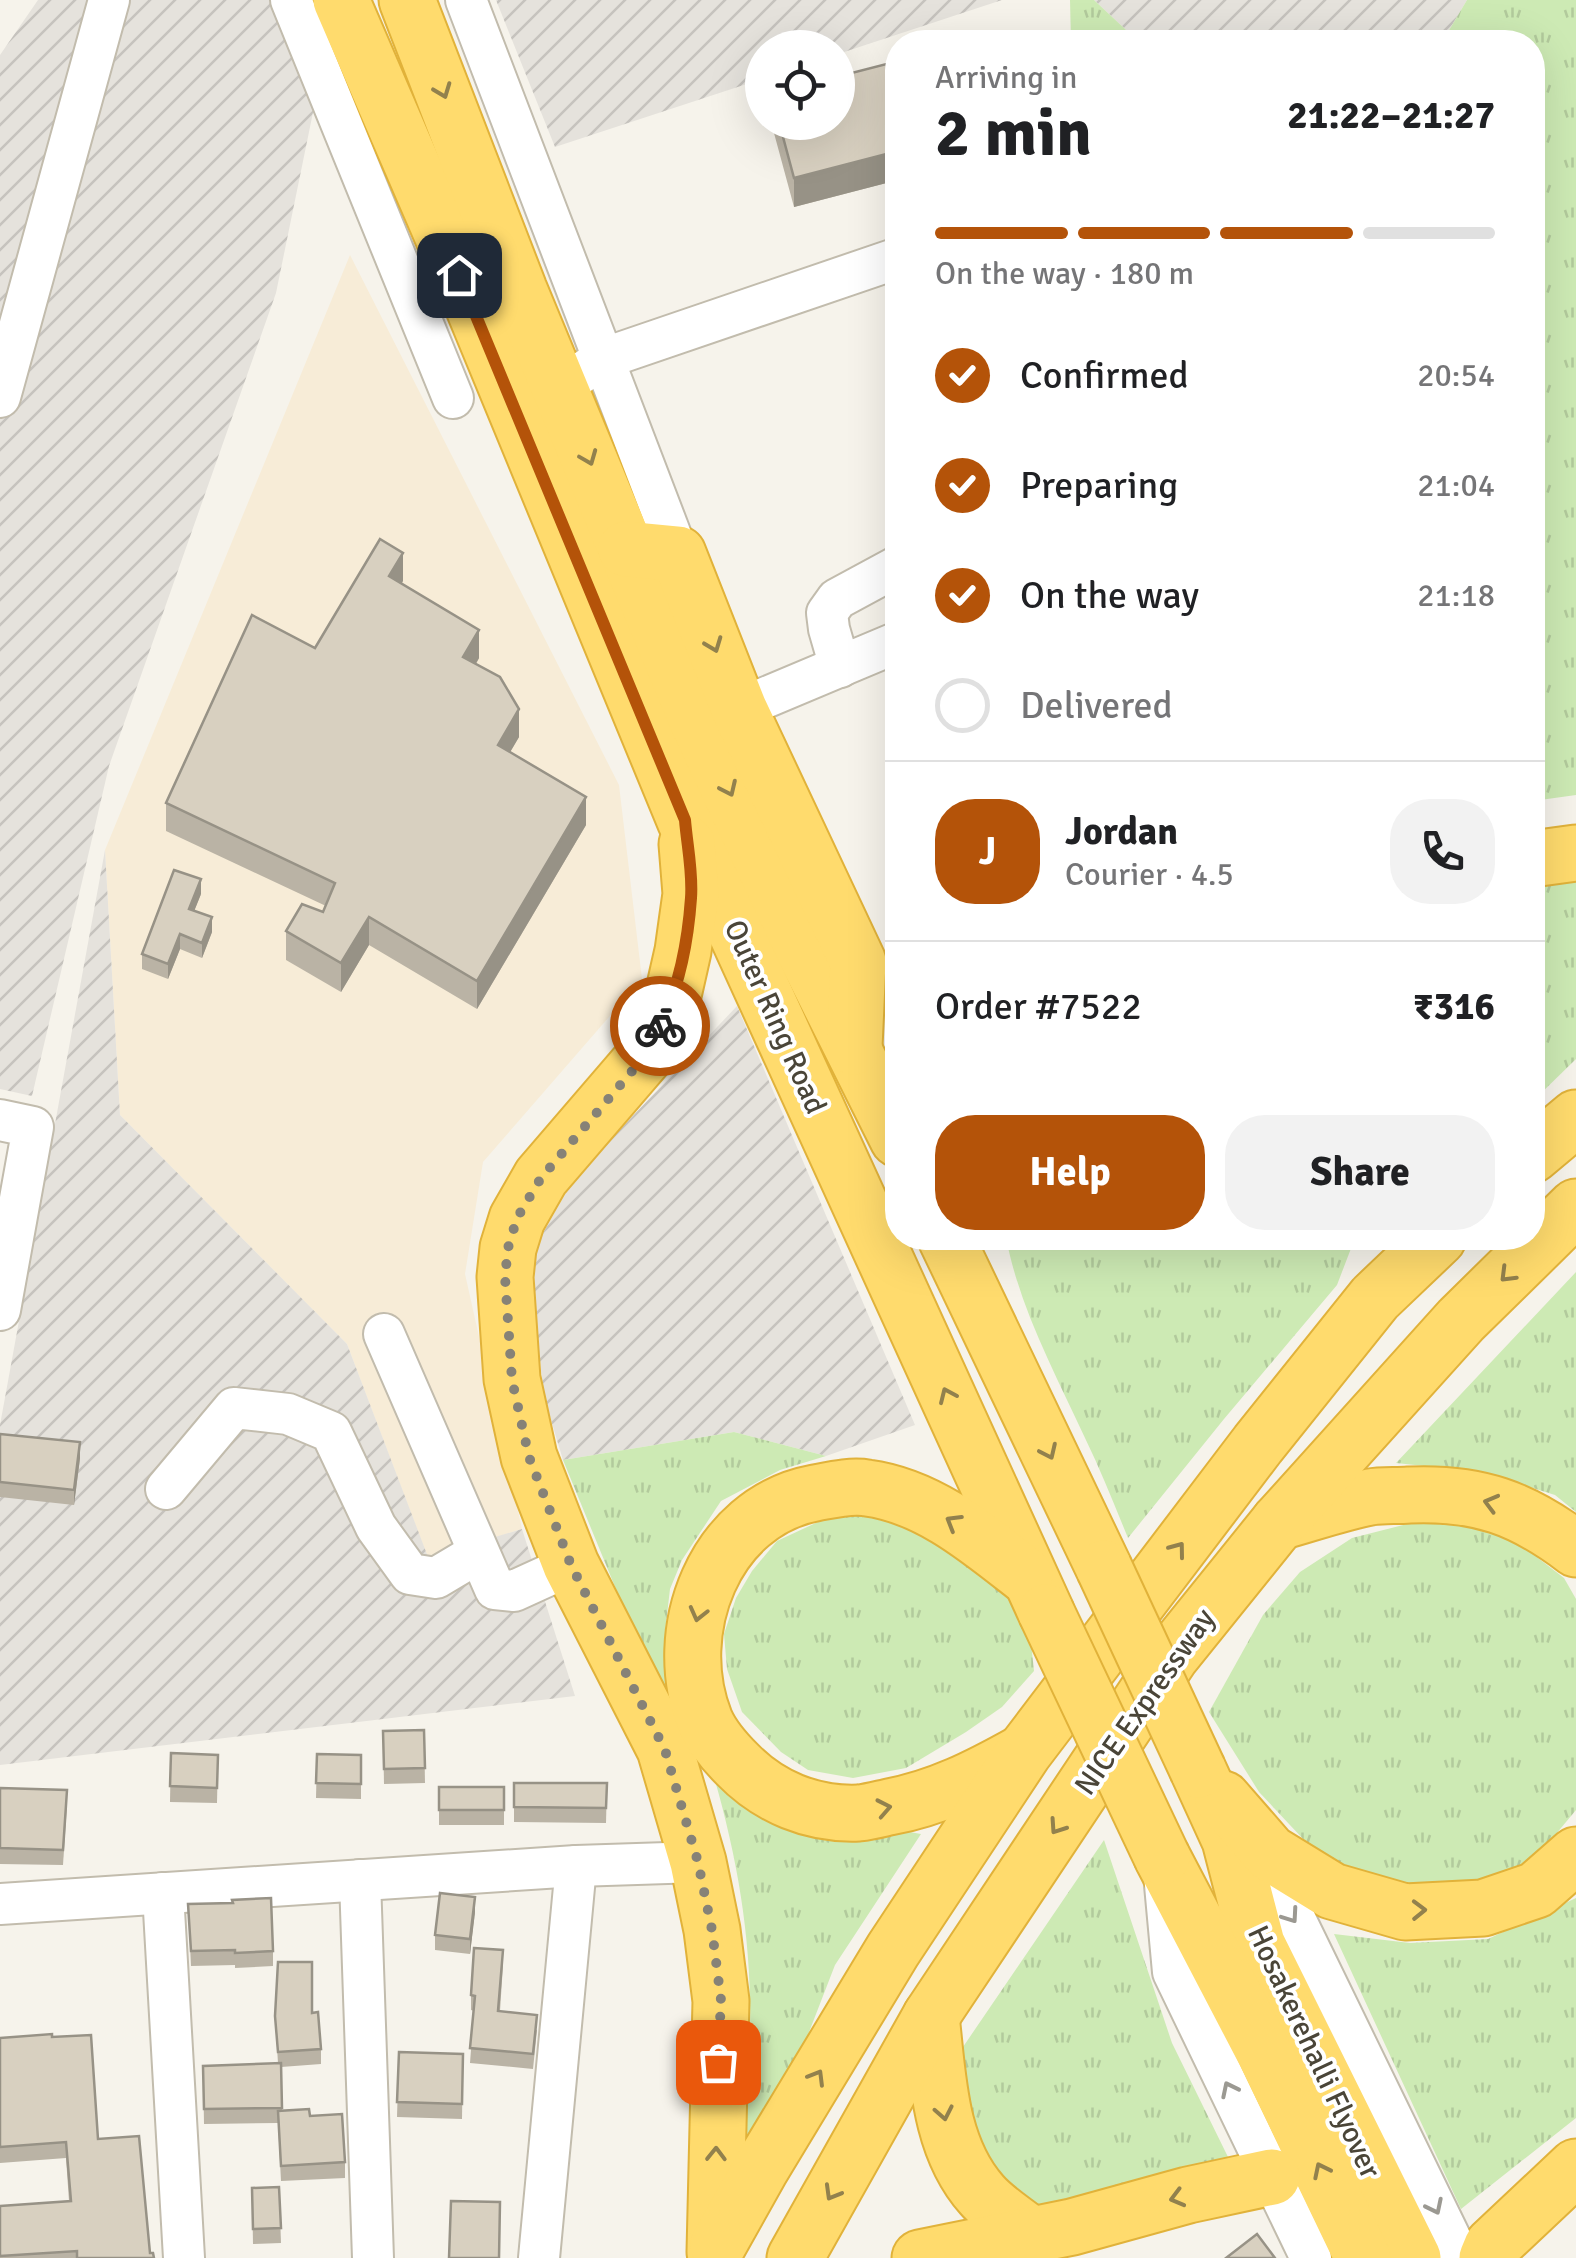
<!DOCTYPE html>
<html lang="en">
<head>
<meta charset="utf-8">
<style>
  body { margin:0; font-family:Signika,sans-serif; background:#f2f2f2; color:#202124; height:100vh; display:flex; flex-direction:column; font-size:38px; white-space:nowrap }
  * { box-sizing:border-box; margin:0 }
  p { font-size:32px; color:#757577 }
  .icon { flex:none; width:55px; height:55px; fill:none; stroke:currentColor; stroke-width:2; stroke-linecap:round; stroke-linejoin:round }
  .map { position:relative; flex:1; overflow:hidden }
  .sheet { position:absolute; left:885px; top:30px; width:660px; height:1220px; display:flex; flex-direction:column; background:#fff; border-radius:40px; box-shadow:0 10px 40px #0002 }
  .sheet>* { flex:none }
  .controls { position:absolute; left:745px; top:30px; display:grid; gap:20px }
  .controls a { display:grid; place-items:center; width:110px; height:110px; border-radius:50%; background:#fff; box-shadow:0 10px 40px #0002; font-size:50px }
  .pin { position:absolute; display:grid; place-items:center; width:85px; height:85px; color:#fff; margin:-42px; border-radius:20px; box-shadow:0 5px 15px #0006 }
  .courier { position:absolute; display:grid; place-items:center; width:100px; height:100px; margin:-50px; border:8px solid #b45309; border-radius:50%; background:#fff; color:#222; box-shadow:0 2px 12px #0007 }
  .head em { font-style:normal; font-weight:700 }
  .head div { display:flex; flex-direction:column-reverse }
  .head { display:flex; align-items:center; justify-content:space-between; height:170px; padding:0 50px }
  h1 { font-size:65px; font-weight:700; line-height:75px }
  .bar { display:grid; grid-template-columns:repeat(4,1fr); gap:15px 10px; align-content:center; height:120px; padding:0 50px }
  .bar i { height:12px; border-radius:8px; background:#e0e0e0 }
  .bar .on { background:#b45309 }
  .bar p { grid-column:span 4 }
  .line { display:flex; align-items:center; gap:25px; padding:0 50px; border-top:2px solid #e0e0e0 }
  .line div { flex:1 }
  .round { display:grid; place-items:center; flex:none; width:105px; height:105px; border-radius:40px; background:#f2f2f2 }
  ol { padding:0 50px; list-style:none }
  li { display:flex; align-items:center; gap:30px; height:110px }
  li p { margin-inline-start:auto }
  li .icon { padding:10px; border-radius:50%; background:#b45309; color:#fff; stroke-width:4 }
  li:last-child { color:#757577 }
  li i { width:55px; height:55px; border:5px solid #e0e0e0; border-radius:50% }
  .button { display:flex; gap:20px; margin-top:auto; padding:20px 50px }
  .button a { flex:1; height:115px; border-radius:40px; background:#b45309; color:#fff; font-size:40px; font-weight:700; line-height:115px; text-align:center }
  .button a+a { background:#f2f2f2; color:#202124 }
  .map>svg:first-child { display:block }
</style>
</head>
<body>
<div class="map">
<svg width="1576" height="2258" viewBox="0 0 1576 2258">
  <defs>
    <pattern id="industrial-furrows" width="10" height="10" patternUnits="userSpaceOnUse" patternTransform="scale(2.5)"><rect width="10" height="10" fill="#e5e2dc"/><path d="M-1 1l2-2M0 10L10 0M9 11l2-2" fill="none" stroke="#c6c3be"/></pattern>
    <pattern id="grass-tufts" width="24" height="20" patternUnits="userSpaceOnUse" patternTransform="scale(2.5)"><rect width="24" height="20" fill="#cdeab4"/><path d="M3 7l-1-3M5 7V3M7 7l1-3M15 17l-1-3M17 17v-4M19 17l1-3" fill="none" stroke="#b2ca9c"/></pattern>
  </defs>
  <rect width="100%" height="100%" fill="#f6f3eb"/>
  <path fill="#f7ecd7" d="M350 255 619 785 642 979 483 1162 465 1274 522 1529 428 1558 347 1344 120 1115 105 850Z"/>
  <g fill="url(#industrial-furrows)">
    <path d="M38 0H283L318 88 276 293 109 766 32 1096 0 1089V55Z"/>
    <path d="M496 0H1002L838 54V48H762V79L555 147Z"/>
    <path d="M1094 0H1467L1442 42H1139Z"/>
    <path d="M105 850 120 1115 347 1344 428 1557 522 1529 575 1696 0 1765V1425Z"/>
    <path d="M737 1006 915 1425 826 1456 734 1432 563 1460 544 1397 534 1306 535 1247 575 1177Z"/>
  </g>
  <g fill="url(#grass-tufts)">
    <path d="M1070 0H1094L1139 42H1071Z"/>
    <path d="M1467 0H1576V795L1533 801 1532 42H1442Z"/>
    <path d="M1576 870V1059L1533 1101 1532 876Z"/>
    <path d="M1006 1238H1355L1337 1285 1224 1419 1128 1538C1114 1504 1101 1471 1085 1438 1055 1373 1020 1309 1006 1238Z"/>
    <path d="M1576 1272V1512L1555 1495 1481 1472 1396 1463Z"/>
    <path d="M734 1432 826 1456 780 1470 721 1501 682 1560 670 1589 665 1632V1666L672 1699 659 1694 563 1460Z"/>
    <path d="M869 1513 919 1524 986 1570 1028 1614 1034 1671 1002 1707 966 1732 906 1768 853 1778 808 1770 781 1752 742 1712 727 1669 724 1634 736 1598 752 1571 777 1541 833 1515Z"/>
    <path d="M1419 1521 1456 1523 1508 1535 1564 1578 1576 1599V1810L1551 1840 1516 1871 1461 1887 1378 1892 1320 1857 1259 1792 1209 1712 1263 1615 1300 1572 1352 1538Z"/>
    <path d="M712 1770 738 1801 779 1827 813 1838 865 1842 904 1831 921 1834 835 1965 775 2120 751 2142 739 2138C741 2120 745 2102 747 2084 757 1973 743 1876 712 1770Z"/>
    <path d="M1104 1840 1172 2043 1228 2157 1045 2213 987 2171 950 2066Z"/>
    <path d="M1576 1898V2118L1461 2209 1334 1934 1410 1943 1488 1939Z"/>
  </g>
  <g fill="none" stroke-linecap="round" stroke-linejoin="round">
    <g stroke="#c2bcad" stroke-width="44">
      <g id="minor">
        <path d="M291 0 453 398"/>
        <path d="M466 0 678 554"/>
        <path d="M580 374 602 359 898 258"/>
        <path d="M0 397 109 0"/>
        <path d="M840 667 829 629 827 613 837 599 898 566"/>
        <path d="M717 718 898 642"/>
        <path d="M0 1120 33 1127 0 1310"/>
        <path d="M384 1334 495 1589 514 1591 571 1565"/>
        <path d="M166 1489 234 1408 288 1414 331 1432 376 1527 410 1574 436 1578 478 1553"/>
        <path d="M1236 1847 1296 1921 1460 2258"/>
        <path d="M1164 1874 1173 1972 1311 2258"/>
        <path d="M360 1880 373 2258"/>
        <path d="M163 1893 184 2258"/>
        <path d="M0 1904 576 1866 698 1862"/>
        <path d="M539 2258 576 1866"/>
      </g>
    </g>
    <g stroke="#e1b23a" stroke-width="59">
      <g id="highway">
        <path d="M341 0 474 308 685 820 1046 1612"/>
        <path d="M407 0 519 290 699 725 808 959 898 1139"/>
        <path d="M626 549 678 554 739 709 858 962 854 1047"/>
        <path d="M687 844 691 894 683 951 671 1004 645 1056 541 1177 517 1219 508 1248 505 1277 512 1379 529 1457 571 1565 665 1749 698 1862 712 1930 721 2001 715 2252"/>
        <path d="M1532 859 1576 853"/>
        <path d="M1532 1155 1576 1118"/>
        <path d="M946 1238 1104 1568"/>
        <path d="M1279 1522C1309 1514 1339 1503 1370 1497 1382 1495 1396 1496 1409 1495 1478 1492 1522 1508 1576 1549"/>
        <path d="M1022 1753C979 1777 938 1798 889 1807 880 1809 869 1812 859 1813 812 1815 769 1797 737 1764 725 1752 712 1737 705 1721 669 1632 714 1512 815 1493 831 1490 851 1485 867 1488 928 1496 978 1538 1025 1575"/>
        <path d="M1198 1770 1230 1840 1257 1944 1413 2258"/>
        <path d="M1223 1799 1270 1853 1332 1891 1405 1912 1483 1908 1536 1890 1576 1855"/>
        <path d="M1162 1857 1265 2054 1363 2258"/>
        <path d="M931 2016C938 2077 939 2147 982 2195 995 2210 1015 2222 1031 2235"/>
        <path d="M718 2245 760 2170 893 1950 1024 1752 1258 1444 1375 1298 1438 1238"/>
        <path d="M795 2258 931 2016 1171 1656 1279 1522 1461 1320 1576 1207"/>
        <path d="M920 2258 1072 2227 1188 2195 1272 2177"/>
        <path d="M1487 2258 1492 2246 1576 2167"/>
      </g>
    </g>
    <use href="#minor" stroke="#fff" stroke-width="40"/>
    <use href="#highway" stroke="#ffdb6d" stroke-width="55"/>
    <g stroke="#e1b23a" stroke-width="59" stroke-linecap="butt">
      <g id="highway-bridge">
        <path d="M1104 1568 1198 1770"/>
        <path d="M1046 1612 1162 1857"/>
      </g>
    </g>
    <use href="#highway-bridge" stroke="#ffdb6d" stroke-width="55"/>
  </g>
  <g fill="#bab3a5">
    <path d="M898 61V180L794 207 771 122H838L844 75Z"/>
    <path d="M403 581 401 584 479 658 476 664 519 737 510 752 586 825 477 1009 369 945 341 992 286 960V931L323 912 326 906 166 831V803L315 648Z"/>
    <path d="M201 894 194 911 212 932 202 958 180 949 168 979 142 969V954Z"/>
    <path d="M0 1434 80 1458 74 1505 0 1497Z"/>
    <path d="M424 1730 425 1783 384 1784 383 1731Z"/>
    <path d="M171 1753 218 1755 217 1803 170 1802Z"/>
    <path d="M317 1754 361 1755V1799L316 1798Z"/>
    <path d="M514 1783H607L606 1823 514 1822Z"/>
    <rect x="439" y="1787" width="65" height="38"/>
    <path d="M0 1788 67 1805 63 1865 0 1864Z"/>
    <path d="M233 1903 273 1951V1966L235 1968V1965L191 1966 188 1904Z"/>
    <path d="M475 1912 470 1954 435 1950V1935Z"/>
    <path d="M503 1965 500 2011 537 2030 533 2069 470 2063 474 2011 471 2010V1995Z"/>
    <path d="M312 2013 321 2049V2064L281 2067 282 2110 310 2116 345 2162V2178L281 2181 278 2123 204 2124 203 2066 278 2063 275 2016Z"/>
    <path d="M52 2037 150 2253 154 2258H0V2206L69 2201 66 2158 0 2163V2038Z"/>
    <path d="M399 2052 463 2054 462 2119 397 2117Z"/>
    <path d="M279 2187 281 2243 253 2244 252 2188Z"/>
  </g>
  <g fill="#979286">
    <path d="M898 151V180L794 207V178Z"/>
    <path d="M403 553V581L389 605V576Z"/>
    <path d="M479 630V658L463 685V657Z"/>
    <path d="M519 709V737L498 773V745Z"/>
    <path d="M586 797V825L477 1009V981Z"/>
    <path d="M201 879V894L189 924V909Z"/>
    <path d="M212 917V932L202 958V943Z"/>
    <path d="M369 917V945L341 992V963Z"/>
    <path d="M180 934V949L168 979V964Z"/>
    <path d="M80 1442V1458L74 1505V1490Z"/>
    <path d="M475 1897V1912L470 1954V1939Z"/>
  </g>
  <g fill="#d8d0c0" stroke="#979286" stroke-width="2.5">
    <path d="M984 38 985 42H969Z"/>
    <path d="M838 54 844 75 898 61V151L794 178 779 122H838Z"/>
    <path d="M380 539 403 553 389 576 479 630 463 657 500 677 519 709 498 745 586 797 477 981 369 917 341 963 286 931 302 904 323 912 335 883 166 803 252 615 315 648Z"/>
    <path d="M174 870 201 879 189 909 212 917 202 943 180 934 168 964 142 954Z"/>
    <path d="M0 1434 80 1442 74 1490 0 1482Z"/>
    <path d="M424 1730 425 1768 384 1769 383 1731Z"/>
    <path d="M171 1753 218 1755 217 1788 170 1786Z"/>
    <path d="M317 1754 361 1755V1784L316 1783Z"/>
    <path d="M514 1783H607L606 1808 514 1807Z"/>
    <rect x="439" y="1787" width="65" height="23"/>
    <path d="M0 1788 67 1790 63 1850 0 1848Z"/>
    <path d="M440 1893 475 1897 470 1939 435 1935Z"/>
    <path d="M271 1898 273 1951 235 1953V1950L191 1951 188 1904 233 1903 232 1900Z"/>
    <path d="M474 1948 503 1950 498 2011 537 2015 533 2054 470 2048 475 1996 471 1995Z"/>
    <path d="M278 1962H312V2013L318 2012 321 2049 278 2052 275 2016Z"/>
    <path d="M52 2034V2037L91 2035 98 2139 139 2136 150 2253H153L154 2258H77V2251L0 2256V2206L71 2201 66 2142 0 2147V2038Z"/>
    <path d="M399 2052 463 2054 462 2104 397 2102Z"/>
    <path d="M281 2063 282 2108 204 2109 203 2066Z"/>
    <path d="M309 2109 310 2116 342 2114 345 2162 281 2166 278 2111Z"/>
    <path d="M279 2187 281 2228 253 2229 252 2188Z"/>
    <path d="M451 2201 500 2202 499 2258H449Z"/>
    <path d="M1257 2234 1275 2258H1226Z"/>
  </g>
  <defs><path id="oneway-chevron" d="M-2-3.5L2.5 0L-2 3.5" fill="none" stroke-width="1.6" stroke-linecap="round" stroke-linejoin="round" transform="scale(2.5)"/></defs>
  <g stroke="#92814d">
    <use href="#oneway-chevron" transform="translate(443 91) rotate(69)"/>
    <use href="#oneway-chevron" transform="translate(589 458) rotate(68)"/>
    <use href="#oneway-chevron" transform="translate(714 645) rotate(69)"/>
    <use href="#oneway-chevron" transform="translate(729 789) rotate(65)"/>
    <use href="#oneway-chevron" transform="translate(1507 1275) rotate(135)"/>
    <use href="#oneway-chevron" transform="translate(947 1395) rotate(-114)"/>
    <use href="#oneway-chevron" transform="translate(1049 1452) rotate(65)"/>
    <use href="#oneway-chevron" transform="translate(1491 1503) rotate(-165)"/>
    <use href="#oneway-chevron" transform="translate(953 1522) rotate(-149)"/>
    <use href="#oneway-chevron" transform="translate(1178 1549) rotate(-53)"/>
    <use href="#oneway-chevron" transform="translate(698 1614) rotate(104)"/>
    <use href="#oneway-chevron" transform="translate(884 1808) rotate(-11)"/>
    <use href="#oneway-chevron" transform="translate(1057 1827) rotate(124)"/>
    <use href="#oneway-chevron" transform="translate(1419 1910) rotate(-1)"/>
    <use href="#oneway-chevron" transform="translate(817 2077) rotate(-59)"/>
    <use href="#oneway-chevron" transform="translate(944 2113) rotate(79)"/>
    <use href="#oneway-chevron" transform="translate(716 2154) rotate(-89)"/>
    <use href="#oneway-chevron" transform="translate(1321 2170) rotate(-116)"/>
    <use href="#oneway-chevron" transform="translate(832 2193) rotate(120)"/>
    <use href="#oneway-chevron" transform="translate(1177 2198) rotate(165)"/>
  </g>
  <g stroke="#9b9992">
    <use href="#oneway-chevron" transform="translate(1291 1916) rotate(55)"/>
    <use href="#oneway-chevron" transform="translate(1229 2089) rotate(-116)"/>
    <use href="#oneway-chevron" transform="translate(1435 2207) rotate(64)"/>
  </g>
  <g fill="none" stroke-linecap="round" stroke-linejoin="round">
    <path stroke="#868277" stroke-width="10" stroke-dasharray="0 18" d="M660 1026 645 1056 541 1178 517 1218 508 1248 505 1277 512 1380 529 1457 571 1565 665 1750 698 1862 712 1930 721 2000 718 2062"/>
    <path stroke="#b45309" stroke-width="12" d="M459 275 685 820C687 845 693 872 691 898 688 941 679 987 660 1026"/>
  </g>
  <g text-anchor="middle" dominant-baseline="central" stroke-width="8" stroke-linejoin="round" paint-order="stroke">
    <g font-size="30" fill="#4a4538" stroke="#fff">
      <text transform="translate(775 1017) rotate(66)">Outer Ring Road</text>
      <text transform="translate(1145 1702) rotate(-55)">NICE Expressway</text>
      <text transform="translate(1314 2052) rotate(65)">Hosakerehalli Flyover</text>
    </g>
  </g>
</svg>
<div class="controls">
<a><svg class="icon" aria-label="locate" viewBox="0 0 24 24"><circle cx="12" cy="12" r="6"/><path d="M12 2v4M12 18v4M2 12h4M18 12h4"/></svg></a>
</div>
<div class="pin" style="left:718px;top:2062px;background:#ea580c"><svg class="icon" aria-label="bag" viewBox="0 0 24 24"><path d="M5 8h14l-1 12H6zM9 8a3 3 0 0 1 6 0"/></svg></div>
<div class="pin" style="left:459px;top:275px;background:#1f2937"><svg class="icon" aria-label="home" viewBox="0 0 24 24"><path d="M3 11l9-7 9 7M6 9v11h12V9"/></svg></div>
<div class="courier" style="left:660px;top:1026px"><svg class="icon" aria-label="bike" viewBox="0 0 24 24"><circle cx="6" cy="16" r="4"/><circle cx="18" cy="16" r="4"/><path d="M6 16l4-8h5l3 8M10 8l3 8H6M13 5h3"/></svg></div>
<section class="sheet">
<div class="head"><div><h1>2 min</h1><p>Arriving in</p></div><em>21:22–21:27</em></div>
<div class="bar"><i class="on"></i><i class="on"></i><i class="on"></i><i></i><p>On the way · 180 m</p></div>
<ol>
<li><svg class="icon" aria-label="check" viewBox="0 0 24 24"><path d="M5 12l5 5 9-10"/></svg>Confirmed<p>20:54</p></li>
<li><svg class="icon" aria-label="check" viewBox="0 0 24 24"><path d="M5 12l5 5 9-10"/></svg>Preparing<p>21:04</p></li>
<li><svg class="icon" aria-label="check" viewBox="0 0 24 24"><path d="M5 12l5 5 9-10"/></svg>On the way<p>21:18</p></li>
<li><i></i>Delivered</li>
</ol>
<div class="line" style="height:180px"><b class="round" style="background:#b45309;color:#fff">J</b><div><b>Jordan</b><p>Courier · 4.5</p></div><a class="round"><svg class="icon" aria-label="phone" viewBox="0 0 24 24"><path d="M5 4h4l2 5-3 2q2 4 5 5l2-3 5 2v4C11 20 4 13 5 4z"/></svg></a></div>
<div class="line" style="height:130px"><div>Order #7522</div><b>₹316</b></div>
<div class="button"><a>Help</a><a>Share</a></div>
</section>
</div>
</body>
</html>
